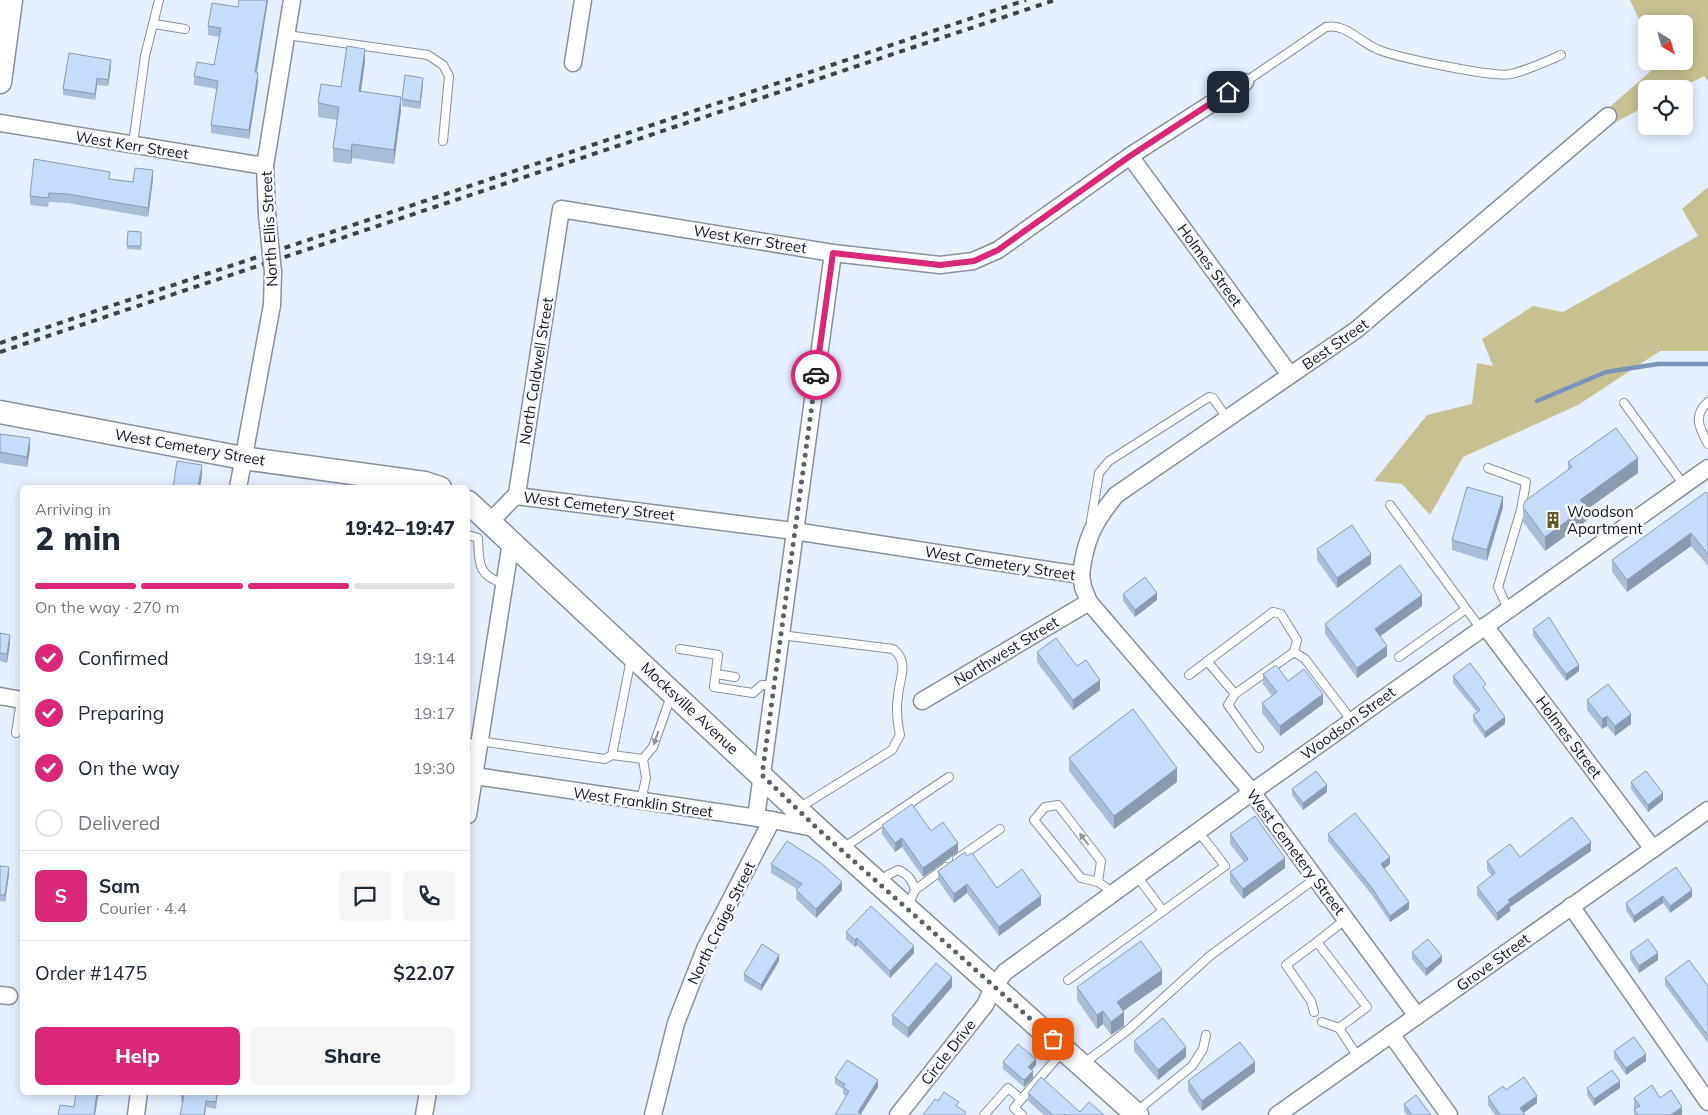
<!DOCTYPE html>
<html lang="en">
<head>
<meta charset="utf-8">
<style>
  body { margin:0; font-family:Mulish,sans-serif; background:#f6f6f7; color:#1f2937; height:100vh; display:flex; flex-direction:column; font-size:19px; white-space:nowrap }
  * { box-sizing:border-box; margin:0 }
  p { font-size:16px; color:#747a83 }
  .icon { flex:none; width:28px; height:28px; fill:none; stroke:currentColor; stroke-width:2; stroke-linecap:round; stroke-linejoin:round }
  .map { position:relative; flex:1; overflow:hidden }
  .details { position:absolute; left:20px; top:485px; width:450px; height:610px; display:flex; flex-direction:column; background:#fff; border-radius:8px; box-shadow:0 2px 12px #0003 }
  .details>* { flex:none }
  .needle { width:32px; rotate:143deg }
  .tools { position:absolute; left:1638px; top:15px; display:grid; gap:10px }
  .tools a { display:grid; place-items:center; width:55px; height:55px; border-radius:8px; background:#fff; box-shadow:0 2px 12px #0003; font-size:25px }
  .pin { position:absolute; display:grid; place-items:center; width:42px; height:42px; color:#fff; margin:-21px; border-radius:10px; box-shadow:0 2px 8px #0006 }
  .courier { position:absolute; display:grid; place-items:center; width:50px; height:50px; margin:-25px; border:4px solid #db2777; border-radius:50%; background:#fff; color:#222; box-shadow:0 1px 6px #0007 }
  .headline em { font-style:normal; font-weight:800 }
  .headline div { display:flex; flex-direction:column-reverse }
  .headline { display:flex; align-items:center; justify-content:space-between; height:85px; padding:0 15px }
  h1 { font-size:32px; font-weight:800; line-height:38px }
  .bar { display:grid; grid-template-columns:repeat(4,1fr); gap:8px 5px; align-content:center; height:60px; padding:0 15px }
  .bar i { height:6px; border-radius:4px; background:#e0e1e3 }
  .bar .selected { background:#db2777 }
  .bar p { grid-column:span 4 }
  .line { display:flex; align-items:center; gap:12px; padding:0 15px; border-top:1px solid #e0e1e3 }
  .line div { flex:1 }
  .round { display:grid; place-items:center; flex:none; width:52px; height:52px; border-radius:8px; background:#f6f6f7 }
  ol { padding:0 15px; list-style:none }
  li { display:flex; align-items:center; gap:15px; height:55px }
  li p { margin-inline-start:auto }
  li .icon { padding:5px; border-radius:50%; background:#db2777; color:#fff; stroke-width:4 }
  li:last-child { color:#747a83 }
  li i { width:28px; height:28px; border:2px solid #e0e1e3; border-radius:50% }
  .button { display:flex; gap:10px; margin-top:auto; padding:10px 15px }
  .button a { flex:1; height:58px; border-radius:8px; background:#db2777; color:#fff; font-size:20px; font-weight:800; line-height:58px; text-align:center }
  .button a+a { background:#f6f6f7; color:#1f2937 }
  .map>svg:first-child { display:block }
</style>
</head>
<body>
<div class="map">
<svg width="1708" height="1115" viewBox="0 0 1708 1115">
  <rect width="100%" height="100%" fill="#e5effe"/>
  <g fill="#c7c192">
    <path d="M1630 0H1708V81L1704 76 1679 89H1646V106L1612 124 1603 113 1659 64 1658 61H1684V24H1646V35Z"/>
    <path d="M1708 187V351H1660L1578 405 1463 457 1430 515 1402 484 1374 481 1427 415 1472 404 1477 363 1493 366 1482 339 1533 306 1563 312 1698 236 1682 209Z"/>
  </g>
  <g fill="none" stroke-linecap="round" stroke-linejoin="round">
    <path stroke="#7a93b7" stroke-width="4.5" d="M1537 401 1606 372 1658 364H1708"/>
    <g stroke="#87919e" stroke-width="10">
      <g id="lane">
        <path d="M154 24 185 29"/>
        <path d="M287 35 428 55 443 65 449 76 443 141"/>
        <path d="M1245 82 1326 27C1345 23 1360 42 1377 49 1394 57 1495 78 1511 74 1528 70 1545 62 1561 55"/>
        <path d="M133 144 145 56 159 0"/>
        <path d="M1708 402C1692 416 1700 429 1708 444"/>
        <path d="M1624 403 1684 485"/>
        <path d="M1488 468 1526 482 1521 510 1498 587 1508 609"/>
        <path d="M1390 505 1481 629"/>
        <path d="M1091 521 1099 473 1109 461 1209 397 1213 398 1227 418"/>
        <path d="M468 535 478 538C479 561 477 576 503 583"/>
        <path d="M781 635 893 649C910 662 899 679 898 696 896 709 897 722 900 735L892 750 799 808"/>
        <path d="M680 649 718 655 714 687 753 693 762 685H774"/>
        <path d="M1399 657 1466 609"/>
        <path d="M1207 661 1235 694"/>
        <path d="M716 674 735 677"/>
        <path d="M1189 675 1273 612 1281 614 1297 640 1294 652"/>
        <path d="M16 733 21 700"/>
        <path d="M479 741 605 759 612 755 631 659"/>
        <path d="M468 743 478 745"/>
        <path d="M1259 748 1228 705 1235 694 1294 652 1305 659 1352 721"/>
        <path d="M612 755 643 759 653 747 671 696"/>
        <path d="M641 801 646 778 643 759"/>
        <path d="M843 848 949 777"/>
        <path d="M957 859 1000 829"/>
        <path d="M1137 876 1163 911"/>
        <path d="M1098 882 1101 861 1058 805 1045 807 1034 820 1081 878 1098 882 1114 893"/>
        <path d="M881 883 888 875 898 870C908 874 912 880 915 890L908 906"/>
        <path d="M915 890 946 867"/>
        <path d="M1346 919 1317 942 1367 1007 1339 1028 1358 1057"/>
        <path d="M1068 980 1225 866 1198 831"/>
        <path d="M1314 1012 1311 1001 1286 965 1317 942"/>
        <path d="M1322 1022 1339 1028"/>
        <path d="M1083 1064 1128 1030 1211 955 1316 878"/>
        <path d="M1137 1111 1192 1066 1203 1049 1206 1035"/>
        <path d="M984 1115 1008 1088 1021 1099"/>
        <path d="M1022 1115 1014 1108 1063 1051"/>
      </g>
    </g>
    <g stroke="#87919e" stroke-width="19">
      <g id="street">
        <path d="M573 63 583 0"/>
        <path d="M0 123 265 166"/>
        <path d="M1130 156 1290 375"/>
        <path d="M267 215 265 166 292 0"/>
        <path d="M238 488 272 305"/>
        <path d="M516 496 794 531 1081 575 1083 587 1089 602 1252 792 1417 1016"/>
        <path d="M490 522 517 494 561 209 833 253 940 265 973 261 998 250 1130 156 1245 82"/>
        <path d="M1081 575C1085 539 1094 522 1116 495L1356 330 1608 116"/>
        <path d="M1485 626 1653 849"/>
        <path d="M0 696 22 700"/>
        <path d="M922 701 1089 602"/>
        <path d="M468 775 772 820 819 829"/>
        <path d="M468 815 511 542"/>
        <path d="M756 818 833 253"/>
        <path d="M1571 906 1708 1102"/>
        <path d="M0 995 9 996"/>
        <path d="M1391 1034 1449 1115"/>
        <path d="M136 1115 139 1092"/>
        <path d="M424 1115 428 1092"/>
        <path d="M653 1115 676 1023 705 949 772 820"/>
        <path d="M898 1115 985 1005 994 986 1005 972 1252 792 1708 468"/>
        <path d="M1277 1115 1708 810"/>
      </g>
    </g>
    <g stroke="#87919e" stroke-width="25">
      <g id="secondary">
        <path d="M0 82 11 0"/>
        <path d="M0 412 243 458 425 483 440 488"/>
        <path d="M468 502 819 830 1137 1115"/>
      </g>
    </g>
    <use href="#lane" stroke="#fff" stroke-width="8"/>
    <use href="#street" stroke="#fff" stroke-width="16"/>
    <use href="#secondary" stroke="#fff" stroke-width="22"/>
    <g stroke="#3d4249" stroke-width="4" stroke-dasharray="6 6" stroke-linecap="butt">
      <path d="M0 343 1026 0"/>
      <path d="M0 352 1055 0"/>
    </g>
    <g stroke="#87919e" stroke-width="19" stroke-linecap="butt">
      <path id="street-bridge" d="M267 215 273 272 272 305"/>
    </g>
    <use href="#street-bridge" stroke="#fff" stroke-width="16"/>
  </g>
  <g fill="#aabdd6">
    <path d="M239 0H268L257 73 258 82 249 139 211 133V125L217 89 194 85V76L214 65 220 37 208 35V26L238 7Z"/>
    <path d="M365 62 361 91 401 110 394 164 352 158 351 164 333 162V148L337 120 318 117V103L341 87Z"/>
    <path d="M111 67 108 86 97 85 95 100 63 95V89Z"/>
    <path d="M423 84 420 109 402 106V99Z"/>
    <path d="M110 179 133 182 153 179 148 217 68 203 49 202 48 207 30 205V196Z"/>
    <path d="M128 231 141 232V250L127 249Z"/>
    <path d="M0 434 30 449 27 467 0 463Z"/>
    <path d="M1568 462 1638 473 1586 510V521L1545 551 1523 522V507L1568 470Z"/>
    <path d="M1708 495V566L1691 546 1627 592 1612 572V560Z"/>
    <path d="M1503 507 1487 561 1452 550V540Z"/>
    <path d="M1317 549 1371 564 1337 588 1317 560Z"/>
    <path d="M1123 594 1157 600 1135 617 1123 601Z"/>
    <path d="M1422 606 1380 636 1387 656 1357 678 1325 634V624Z"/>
    <path d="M1533 629 1579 671 1566 681 1533 636Z"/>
    <path d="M0 633 10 643 7 663 0 661Z"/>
    <path d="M1037 652 1077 666 1100 690 1073 710 1037 662Z"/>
    <path d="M1263 674 1288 681 1323 704 1280 736 1262 713V703L1272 696 1263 684Z"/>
    <path d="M1453 676 1486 691 1505 724 1485 738 1473 721V715L1477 712 1453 683Z"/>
    <path d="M1587 700 1631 724 1615 736 1607 726 1602 729 1587 710Z"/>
    <path d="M1069 758 1177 782 1114 829 1069 771Z"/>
    <path d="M1631 782 1663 800 1648 812 1631 789Z"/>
    <path d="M1292 789 1327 792 1303 810 1292 795Z"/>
    <path d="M882 825 931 831 958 852 923 877 902 847 895 852 882 834Z"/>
    <path d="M1230 834 1285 868 1243 899 1230 882V872L1244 862 1230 844Z"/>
    <path d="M1328 834 1390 864 1384 869 1409 909 1390 922 1372 895 1328 841Z"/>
    <path d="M1591 851 1510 907V911L1497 921 1477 895V887L1492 876 1487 870V861L1520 857Z"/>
    <path d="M967 856 997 888 1041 905 999 936 967 893 954 903 938 880V871Z"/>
    <path d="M771 864 842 890 816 918 796 899 797 889 771 873Z"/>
    <path d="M0 866 9 874 5 902 0 901Z"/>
    <path d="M1676 867 1692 897 1670 913 1663 903 1634 923 1626 910V903Z"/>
    <path d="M846 932 914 953 890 978 857 945 855 947 846 939Z"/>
    <path d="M1412 952 1442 962 1426 976 1412 959Z"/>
    <path d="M1630 952 1658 960 1639 973 1630 959Z"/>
    <path d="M779 961 761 991 744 981V974Z"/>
    <path d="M1665 978 1708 986V1043L1665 985Z"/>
    <path d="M1162 984 1123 1011 1124 1026 1111 1035 1103 1024 1097 1029 1077 1000V987Z"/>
    <path d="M952 987 908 1038 892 1025V1015Z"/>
    <path d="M1134 1041 1186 1057 1158 1080 1134 1051Z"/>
    <path d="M1614 1051 1646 1061 1626 1075 1614 1058Z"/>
    <path d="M1003 1062 1036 1065 1032 1070 1033 1078 1024 1087 1003 1069Z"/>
    <path d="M1255 1072 1202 1111 1188 1091V1081Z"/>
    <path d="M835 1078 878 1087 861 1114 846 1096 843 1094V1089L835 1084Z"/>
    <path d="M1587 1088H1620L1594 1106 1587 1095Z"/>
    <path d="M1506 1090 1537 1103 1524 1113 1525 1115H1495L1488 1105V1097Z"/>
    <path d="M76 1092H103V1096H98L95 1115H58L74 1107Z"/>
    <path d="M218 1092 216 1109 181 1102V1096Z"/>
    <path d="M1028 1093 1080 1112 1104 1115H1044L1028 1101Z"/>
    <path d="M1634 1098H1660L1682 1115H1634Z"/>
    <path d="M1404 1104 1431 1115H1407L1404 1111Z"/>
  </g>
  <g fill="#8b9aae">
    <path d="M267 0H268L255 81V72Z"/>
    <path d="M365 49V62L359 104V91Z"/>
    <path d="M111 60V67L108 86V80Z"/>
    <path d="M258 73V82L249 139V130Z"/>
    <path d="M97 78V85L95 100V94Z"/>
    <path d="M423 78V84L420 109V102Z"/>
    <path d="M401 97V110L394 164V150Z"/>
    <path d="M352 144V158L351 164V151Z"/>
    <path d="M153 170V179L148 217V208Z"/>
    <path d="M30 438V449L27 467V457Z"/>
    <path d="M1638 458V473L1586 510V521L1545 551V537L1580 500Z"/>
    <path d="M202 465V475L200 488H198Z"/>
    <path d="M1503 497V507L1487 561V550Z"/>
    <path d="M1691 533V546L1627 592V580Z"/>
    <path d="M1371 554V564L1337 588V578Z"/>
    <path d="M1157 593V600L1135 617V610Z"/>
    <path d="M1422 595V606L1375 640V629Z"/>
    <path d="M10 635V643L7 663V654Z"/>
    <path d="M1387 646V656L1357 678V668Z"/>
    <path d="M1579 665V671L1566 681V674Z"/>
    <path d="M1100 680V690L1073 710V700Z"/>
    <path d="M1323 694V704L1280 736V726Z"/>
    <path d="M1631 714V724L1615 736V726Z"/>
    <path d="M1607 716V726L1602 729V719Z"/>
    <path d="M1505 717V724L1485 738V732Z"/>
    <path d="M1177 768V782L1114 829V816Z"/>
    <path d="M1327 785V792L1303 810V803Z"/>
    <path d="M1663 793V800L1648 812V805Z"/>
    <path d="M902 838V847L895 852V843Z"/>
    <path d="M1591 842V851L1510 907V911L1497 921V913L1508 900Z"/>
    <path d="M958 843V852L923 877V868Z"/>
    <path d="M1390 857V864L1381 871V864Z"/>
    <path d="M1285 858V868L1243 899V889Z"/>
    <path d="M9 867V874L5 902V895Z"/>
    <path d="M842 882V890L816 918V909Z"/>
    <path d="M967 884V893L954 903V894Z"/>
    <path d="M1692 890V897L1670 913V906Z"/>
    <path d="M1041 896V905L999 936V927Z"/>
    <path d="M1663 896V903L1634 923V916Z"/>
    <path d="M1409 902V909L1390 922V916Z"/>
    <path d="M857 938V945L855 947V940Z"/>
    <path d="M914 946V953L890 978V971Z"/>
    <path d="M1658 953V960L1639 973V966Z"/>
    <path d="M779 955V961L761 991V985Z"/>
    <path d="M1442 956V962L1426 976V969Z"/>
    <path d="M1162 970V984L1117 1015V1002Z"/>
    <path d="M952 977V987L908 1038V1028Z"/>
    <path d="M1103 1011V1024L1097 1029V1015Z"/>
    <path d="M1124 1012V1026L1111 1035V1022Z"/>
    <path d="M1186 1047V1057L1158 1080V1070Z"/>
    <path d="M1646 1054V1061L1626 1075V1068Z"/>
    <path d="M1036 1059V1065L1028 1074V1067Z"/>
    <path d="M1255 1062V1072L1202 1111V1101Z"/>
    <path d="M1033 1071V1078L1024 1087V1080Z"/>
    <path d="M878 1080V1087L860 1115 858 1112Z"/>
    <path d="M1620 1081V1088L1594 1106V1099Z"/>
    <path d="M97 1092H98V1096L95 1115H94Z"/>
    <path d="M1537 1096V1103L1520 1115V1108Z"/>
    <path d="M206 1101V1107L205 1115H204Z"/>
    <path d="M1682 1107V1115H1671Z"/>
  </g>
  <g fill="#c6dcf9" stroke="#8b9aae">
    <path d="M239 0H267L255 72 258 73 249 130 211 125 218 81 194 76 197 62 214 65 221 28 208 26 212 3 238 7Z"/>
    <path d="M347 46 365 49 359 91 401 97 394 150 352 144 351 151 333 148 339 107 318 103 321 84 341 87Z"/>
    <path d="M69 53 111 60 108 80 97 78 95 94 63 89Z"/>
    <path d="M405 75 423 78 420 102 402 99Z"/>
    <path d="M34 159 110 172 109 179 133 182 135 168 153 170 148 208 68 194 49 193 48 198 30 196Z"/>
    <path d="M128 231 141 232V246H127Z"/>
    <path d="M1616 428 1638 458 1580 500 1586 507 1545 537 1523 507 1525 501 1572 467 1568 462Z"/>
    <path d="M0 434 30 438 27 457 0 452Z"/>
    <path d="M177 461 202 465 198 488H173Z"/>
    <path d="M1467 487 1503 497 1487 550 1452 540Z"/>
    <path d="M1706 492 1708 495V554L1691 533 1627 580 1612 560Z"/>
    <path d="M1352 525 1371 554 1337 578 1317 549Z"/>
    <path d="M1400 565 1422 595 1375 629 1387 646 1357 668 1325 624Z"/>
    <path d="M1145 577 1157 593 1135 610 1123 594Z"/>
    <path d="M1549 617 1579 665 1566 674 1533 629Z"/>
    <path d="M0 633 10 635 7 654 0 653Z"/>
    <path d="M1056 638 1077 666 1086 660 1100 680 1073 700 1037 652Z"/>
    <path d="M1470 663 1486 684 1483 687 1505 717 1485 732 1473 715 1480 710 1453 676Z"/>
    <path d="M1276 665 1288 681 1304 669 1323 694 1280 726 1262 703 1277 692 1263 674Z"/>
    <path d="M1608 684 1631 714 1615 726 1607 716 1602 719 1587 700Z"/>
    <path d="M1133 709 1177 768 1114 816 1069 758Z"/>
    <path d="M1316 771 1327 785 1303 803 1292 789Z"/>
    <path d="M1646 771 1663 793 1648 805 1631 782Z"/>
    <path d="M912 804 931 831 943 822 958 843 923 868 902 838 895 843 882 825Z"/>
    <path d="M1355 813 1390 857 1381 864 1409 902 1390 916 1372 888 1328 834Z"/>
    <path d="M1255 816 1285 858 1243 889 1230 872 1248 859 1230 834Z"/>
    <path d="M1572 817 1591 842 1508 900 1510 902 1497 913 1477 887 1495 873 1487 861 1510 844 1520 857Z"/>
    <path d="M787 841 821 863 842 882 816 909 796 890 802 884 771 864Z"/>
    <path d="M965 852 967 856 972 853 997 888 1022 869 1041 896 999 927 967 884 954 894 938 871Z"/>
    <path d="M0 866 9 867 5 895H0Z"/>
    <path d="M1676 867 1692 890 1670 906 1663 896 1634 916 1626 903Z"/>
    <path d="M871 906 914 946 890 971 857 938 855 940 846 932Z"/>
    <path d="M1428 939 1442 956 1426 969 1412 952Z"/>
    <path d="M1648 939 1658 953 1639 966 1630 952Z"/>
    <path d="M1141 941 1162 970 1117 1002 1124 1012 1111 1022 1103 1011 1097 1015 1077 987Z"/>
    <path d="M762 944 779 955 761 985 744 974Z"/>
    <path d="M1689 960 1708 986V1036L1665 978Z"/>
    <path d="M936 963 952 977 908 1028 892 1015Z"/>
    <path d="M1163 1018 1186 1047 1158 1070 1134 1041Z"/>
    <path d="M1634 1037 1646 1054 1626 1068 1614 1051Z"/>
    <path d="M1240 1042 1255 1062 1202 1101 1188 1081Z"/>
    <path d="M1018 1044 1036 1059 1028 1067 1033 1071 1024 1080 1003 1062Z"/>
    <path d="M847 1060 878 1080 858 1112 862 1115H835L849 1091 843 1087 845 1084 835 1078Z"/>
    <path d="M1612 1070 1620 1081 1594 1099 1587 1088Z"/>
    <path d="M1041 1077 1080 1112 1089 1102 1104 1115H1066L1065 1114 1064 1115H1053L1028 1093Z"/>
    <path d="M1524 1077 1537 1096 1520 1108 1525 1115H1500L1488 1097 1503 1086 1506 1090Z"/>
    <path d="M1652 1085 1660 1098 1671 1090 1682 1107 1671 1115H1638L1634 1109 1640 1106 1634 1098Z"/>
    <path d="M76 1092H97L94 1115H58L60 1105 74 1107Z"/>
    <path d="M181 1092H217L216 1102 206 1101 204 1115H180L184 1096H181Z"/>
    <path d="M944 1092 959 1102 956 1106 966 1112 964 1115H923L935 1099 938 1101Z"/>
    <path d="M1416 1095 1431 1115H1412L1404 1104Z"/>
  </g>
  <defs><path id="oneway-solid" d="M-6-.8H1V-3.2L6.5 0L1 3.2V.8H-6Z" transform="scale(1.25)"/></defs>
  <g fill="#949698">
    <use href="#oneway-solid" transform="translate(656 738) rotate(109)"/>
    <use href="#oneway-solid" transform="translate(1084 839) rotate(-128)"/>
  </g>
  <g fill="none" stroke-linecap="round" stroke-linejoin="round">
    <path stroke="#5c626a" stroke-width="5" stroke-dasharray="0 9" d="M816 375 762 775 819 830 1053 1039"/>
    <path stroke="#db2777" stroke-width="6" d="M816 375 833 253 940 265 974 261 998 250 1130 156 1228 92"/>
  </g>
  <defs>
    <g id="building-bare" transform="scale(1.35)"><path d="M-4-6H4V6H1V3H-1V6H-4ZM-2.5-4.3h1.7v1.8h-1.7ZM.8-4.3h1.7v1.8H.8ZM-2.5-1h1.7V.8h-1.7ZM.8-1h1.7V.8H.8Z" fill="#635c28" stroke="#fafcff" stroke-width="2.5" paint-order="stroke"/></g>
  </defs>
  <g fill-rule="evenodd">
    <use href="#building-bare" x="1553" y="520"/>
  </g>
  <g text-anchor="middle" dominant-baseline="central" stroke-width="5" stroke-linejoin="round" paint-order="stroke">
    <g font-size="15" fill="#12161b" stroke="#fafcff">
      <text transform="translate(132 145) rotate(9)">West Kerr Street</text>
      <text transform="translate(269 229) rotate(-93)">North Ellis Street</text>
      <text transform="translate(750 239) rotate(9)">West Kerr Street</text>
      <text transform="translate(1210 265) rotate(54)">Holmes Street</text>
      <text transform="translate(1335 344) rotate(-35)">Best Street</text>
      <text transform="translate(536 371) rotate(-81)">North Caldwell Street</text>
      <text transform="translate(190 447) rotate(10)">West Cemetery Street</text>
      <text transform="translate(599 506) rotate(7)">West Cemetery Street</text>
      <text transform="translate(1000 563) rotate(9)">West Cemetery Street</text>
      <text transform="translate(1006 651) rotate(-31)">Northwest Street</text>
      <text transform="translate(690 708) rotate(43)">Mocksville Avenue</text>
      <text transform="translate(1348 723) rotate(-36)">Woodson Street</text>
      <text transform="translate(1569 737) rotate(53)">Holmes Street</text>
      <text transform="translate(643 802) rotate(8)">West Franklin Street</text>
      <text transform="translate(1296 852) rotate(53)">West Cemetery Street</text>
      <text transform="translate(721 923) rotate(-64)">North Craige Street</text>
      <text transform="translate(1493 962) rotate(-36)">Grove Street</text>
      <text transform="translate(948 1052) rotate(-52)">Circle Drive</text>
    </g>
    <g font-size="15" fill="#12161b" stroke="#fafcff" text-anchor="start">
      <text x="1567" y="511">Woodson<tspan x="1567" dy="17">Apartment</tspan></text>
    </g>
  </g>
</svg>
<div class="tools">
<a><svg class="needle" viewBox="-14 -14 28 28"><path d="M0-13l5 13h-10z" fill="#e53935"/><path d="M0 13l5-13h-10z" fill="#747a83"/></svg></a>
<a><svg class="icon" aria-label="locate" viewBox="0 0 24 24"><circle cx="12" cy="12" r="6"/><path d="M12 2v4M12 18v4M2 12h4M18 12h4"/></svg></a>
</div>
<div class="pin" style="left:1053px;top:1039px;background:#ea580c"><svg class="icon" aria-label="bag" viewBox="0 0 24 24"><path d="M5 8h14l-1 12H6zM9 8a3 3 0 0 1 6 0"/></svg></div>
<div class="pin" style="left:1228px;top:92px;background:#1f2937"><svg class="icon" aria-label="home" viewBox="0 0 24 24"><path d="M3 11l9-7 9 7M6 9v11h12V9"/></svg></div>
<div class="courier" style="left:816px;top:375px"><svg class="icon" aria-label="car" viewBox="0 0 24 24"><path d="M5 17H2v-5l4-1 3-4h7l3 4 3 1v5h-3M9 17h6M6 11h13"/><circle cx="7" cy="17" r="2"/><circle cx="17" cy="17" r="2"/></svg></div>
<section class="details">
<div class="headline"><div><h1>2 min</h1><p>Arriving in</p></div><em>19:42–19:47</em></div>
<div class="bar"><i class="selected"></i><i class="selected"></i><i class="selected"></i><i></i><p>On the way · 270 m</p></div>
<ol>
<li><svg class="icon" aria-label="check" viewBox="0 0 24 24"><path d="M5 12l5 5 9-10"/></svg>Confirmed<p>19:14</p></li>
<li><svg class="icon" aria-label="check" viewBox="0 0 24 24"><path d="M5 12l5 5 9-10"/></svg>Preparing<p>19:17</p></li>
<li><svg class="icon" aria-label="check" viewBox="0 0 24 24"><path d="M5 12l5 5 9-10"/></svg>On the way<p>19:30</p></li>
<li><i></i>Delivered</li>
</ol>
<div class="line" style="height:90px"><b class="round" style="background:#db2777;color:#fff">S</b><div><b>Sam</b><p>Courier · 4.4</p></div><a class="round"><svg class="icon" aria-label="chat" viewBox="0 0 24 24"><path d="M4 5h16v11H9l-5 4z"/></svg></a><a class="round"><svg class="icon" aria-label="phone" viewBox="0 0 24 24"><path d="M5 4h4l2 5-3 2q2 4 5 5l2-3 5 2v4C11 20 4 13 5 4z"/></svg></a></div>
<div class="line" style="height:65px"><div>Order #1475</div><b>$22.07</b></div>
<div class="button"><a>Help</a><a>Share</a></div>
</section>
</div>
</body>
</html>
